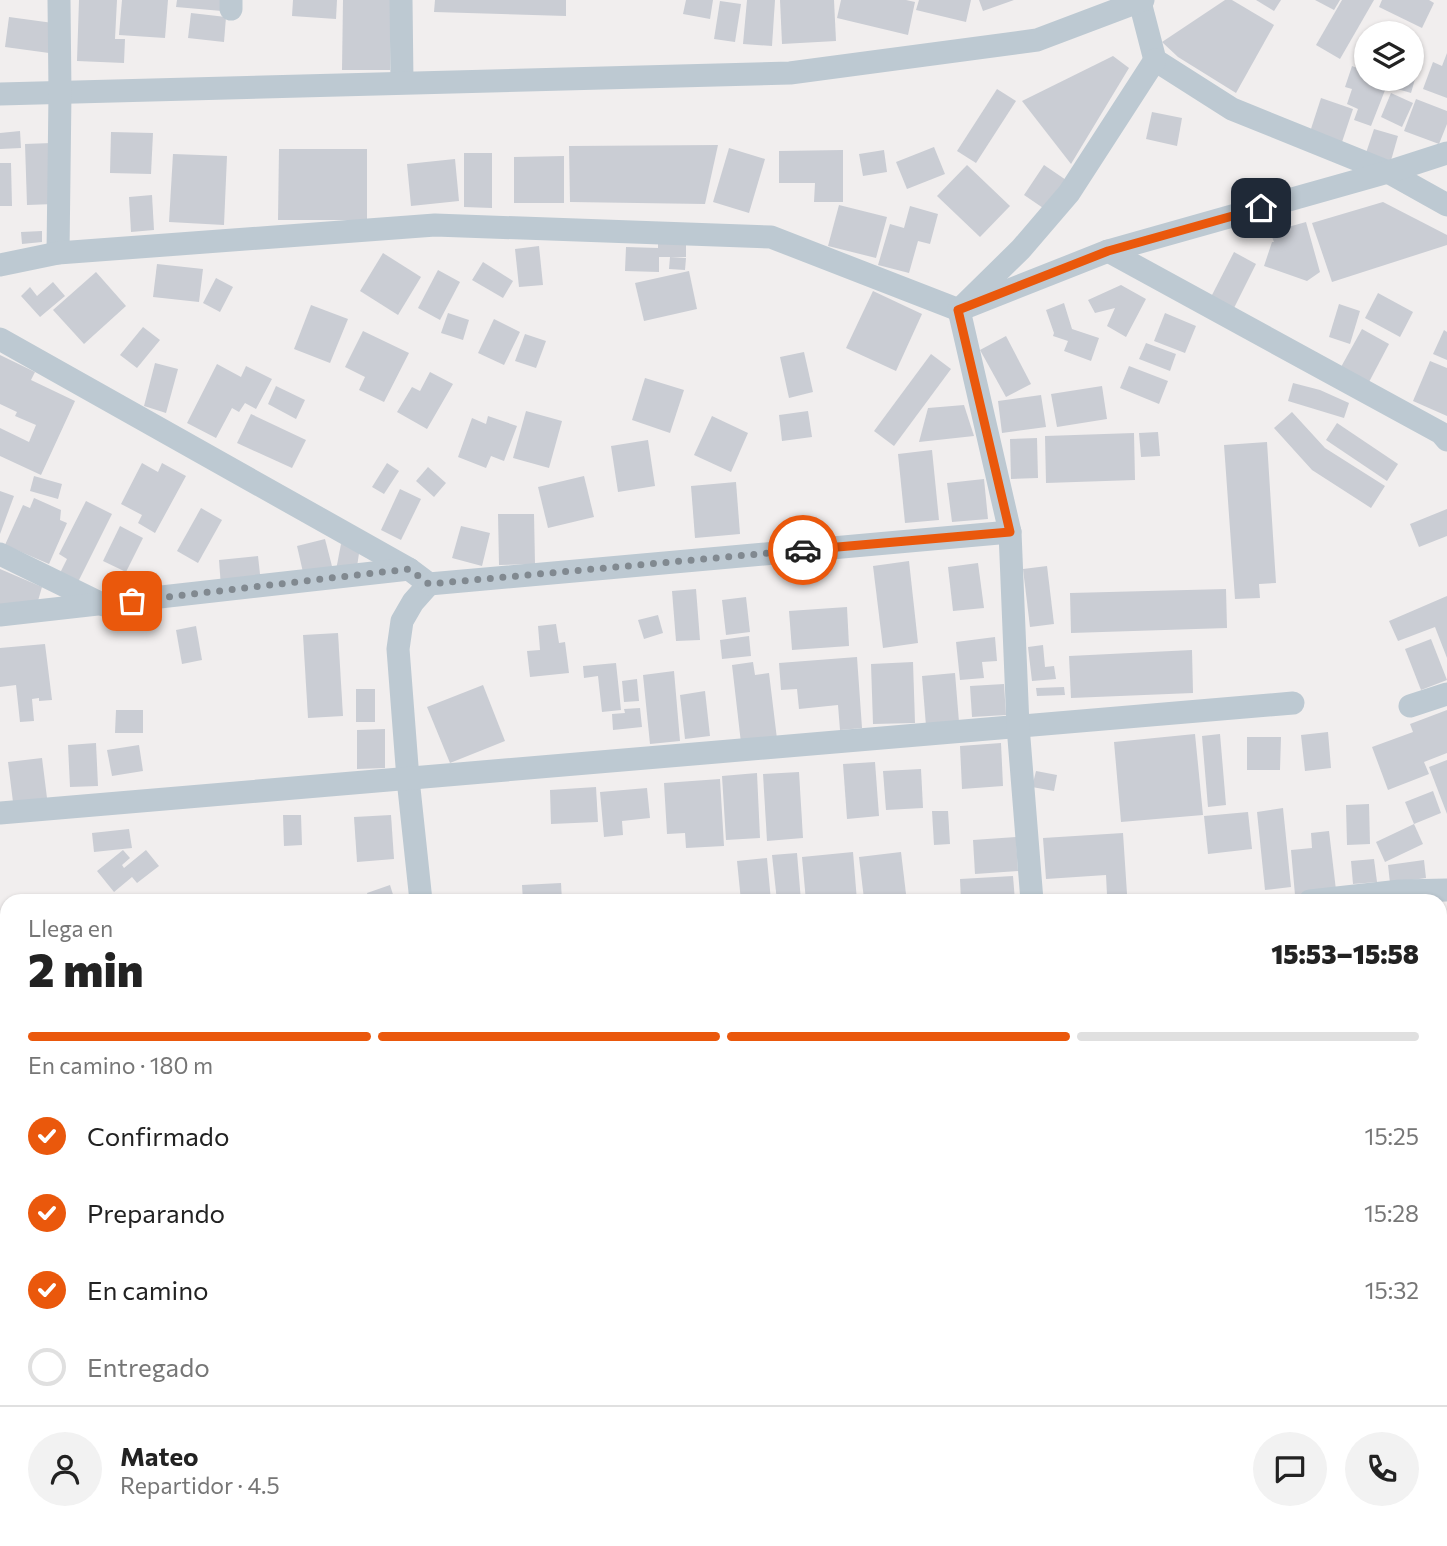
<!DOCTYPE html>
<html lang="es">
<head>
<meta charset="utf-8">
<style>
  body { margin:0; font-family:Commissioner,sans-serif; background:#f2f2f2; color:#222; height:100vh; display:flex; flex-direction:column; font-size:26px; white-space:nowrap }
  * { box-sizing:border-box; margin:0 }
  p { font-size:23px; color:#767676 }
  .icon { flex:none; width:38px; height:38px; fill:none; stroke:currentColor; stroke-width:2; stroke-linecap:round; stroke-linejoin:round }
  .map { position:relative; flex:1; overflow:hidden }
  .drawer { position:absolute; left:0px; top:894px; width:1447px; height:653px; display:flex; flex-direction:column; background:#fff; border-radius:21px 21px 0 0; box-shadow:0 2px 5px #0004 }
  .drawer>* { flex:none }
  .tools { position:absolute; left:1354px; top:21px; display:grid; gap:14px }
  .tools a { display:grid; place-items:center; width:70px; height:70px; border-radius:50%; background:#fff; box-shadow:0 2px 5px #0004; font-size:35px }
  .pin { position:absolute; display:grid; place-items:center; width:60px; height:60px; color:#fff; margin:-30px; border-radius:14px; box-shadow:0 4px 10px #0006 }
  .courier { position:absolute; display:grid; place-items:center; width:70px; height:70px; margin:-35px; border:5px solid #ea580c; border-radius:50%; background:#fff; color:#222; box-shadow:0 2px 9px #0007 }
  .summary em { font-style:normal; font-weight:800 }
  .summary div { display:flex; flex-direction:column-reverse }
  .summary { display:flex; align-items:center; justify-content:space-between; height:119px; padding:0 28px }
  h1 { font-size:46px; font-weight:800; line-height:52px }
  .bar { display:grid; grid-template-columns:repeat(4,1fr); gap:10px 7px; align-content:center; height:84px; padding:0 28px }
  .bar i { height:9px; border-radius:5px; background:#e0e0e0 }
  .bar .active { background:#ea580c }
  .bar p { grid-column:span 4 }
  .line { display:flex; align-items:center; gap:18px; padding:0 28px; border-top:2px solid #e0e0e0 }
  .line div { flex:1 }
  .round { display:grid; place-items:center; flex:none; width:74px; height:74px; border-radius:37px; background:#f2f2f2 }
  ol { padding:0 28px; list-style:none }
  li { display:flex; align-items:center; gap:21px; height:77px }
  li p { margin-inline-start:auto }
  li .icon { padding:7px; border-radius:50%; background:#ea580c; color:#fff; stroke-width:4 }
  li:last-child { color:#767676 }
  li i { width:38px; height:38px; border:4px solid #e0e0e0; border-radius:50% }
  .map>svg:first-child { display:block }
</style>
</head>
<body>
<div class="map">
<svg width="1447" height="1546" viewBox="0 0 1447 1546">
  <rect width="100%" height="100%" fill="#f1eeee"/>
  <g fill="#cacdd4">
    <path d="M79 0H117L115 39H125L124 63 77 61Z"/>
    <path d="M122 0H168L165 38 119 35Z"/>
    <path d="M177 0H223L222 11 176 7Z"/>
    <path d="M293 0H337L336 19 292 16Z"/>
    <path d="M343 0H390V70H342Z"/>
    <path d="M435 0H566V16L434 12Z"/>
    <path d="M686 0H713L710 19 683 14Z"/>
    <path d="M747 0H775L772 46 743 44Z"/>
    <path d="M780 0H834L836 41 782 44Z"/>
    <path d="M841 0H906L915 2 908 35 837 18Z"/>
    <path d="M919 0H971L966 22 916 10Z"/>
    <path d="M979 0H1014L983 11Z"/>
    <path d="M1225 0H1232L1274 25 1236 93 1178 57 1162 42Z"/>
    <path d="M1256 0H1281L1274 11Z"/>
    <path d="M1315 0H1340L1334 10Z"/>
    <path d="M1342 0H1374L1340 59 1316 45Z"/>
    <path d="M1382 0H1429L1434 3 1422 28 1379 7Z"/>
    <path d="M720 1 741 4 735 42 714 39Z"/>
    <path d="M191 13 226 17 224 42 188 38Z"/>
    <path d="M9 17 53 23 49 53 5 47Z"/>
    <path d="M1412 53 1422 55 1411 93 1394 88 1397 79H1412Z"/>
    <path d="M1447 53V98L1423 89 1433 62 1442 66Z"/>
    <path d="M1113 56 1129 68 1071 164 1022 101Z"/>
    <path d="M1352 66 1367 72V79L1389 80 1371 126 1354 120 1358 109 1347 104 1352 89 1345 87Z"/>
    <path d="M997 89 1016 101 976 163 957 151Z"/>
    <path d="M1391 93 1413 103 1402 127 1381 117Z"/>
    <path d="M1321 98 1353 109 1342 142 1310 132Z"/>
    <path d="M1416 99 1447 111V124L1439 144 1404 131Z"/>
    <path d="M1152 112 1182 118 1177 146 1146 139Z"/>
    <path d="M1374 129 1398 136 1390 164 1365 156Z"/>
    <path d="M20 131 21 148 0 149V133Z"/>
    <path d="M111 132 153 133 151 174 110 173Z"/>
    <path d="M52 143 54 204 27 205 25 144Z"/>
    <path d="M718 145 705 204 570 202 569 146Z"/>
    <path d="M934 147 945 174 907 189 896 162Z"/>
    <path d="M729 148 765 159 749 213 713 202Z"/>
    <path d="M279 149H367V220H278Z"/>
    <path d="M843 150V202H814L815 183H779V151Z"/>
    <path d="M884 150 887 172 863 176 859 154Z"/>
    <path d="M464 153H492V208L464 207Z"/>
    <path d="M173 154 227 156 224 225 169 222Z"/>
    <path d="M564 156V203H514V157Z"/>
    <path d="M455 159 459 201 411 206 407 164Z"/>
    <path d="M0 163H11L12 206H0Z"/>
    <path d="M967 165 1010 206 980 237 937 196Z"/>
    <path d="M1044 165 1069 182 1049 212 1024 195Z"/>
    <path d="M152 195 154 230 131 232 129 197Z"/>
    <path d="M1383 202 1447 235V245L1332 282 1312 223Z"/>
    <path d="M839 205 887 217 876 258 828 246Z"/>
    <path d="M910 206 938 214 930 244 918 241 909 273 878 265 890 224 904 228Z"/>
    <path d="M1306 222 1320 272 1307 281 1264 266 1272 242H1274L1270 232Z"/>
    <path d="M42 231V242L22 244 21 232Z"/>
    <path d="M686 238V257H659V272L625 271 626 247 658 248V239Z"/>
    <path d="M539 246 543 285 519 287 515 249Z"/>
    <path d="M1234 252 1256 264 1234 308 1211 297Z"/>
    <path d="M383 253 421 277 398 315 360 291Z"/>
    <path d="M670 257 686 258 685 270 669 269Z"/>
    <path d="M483 262 513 281 503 298 472 280Z"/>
    <path d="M157 264 203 269 199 302 153 297Z"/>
    <path d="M438 270 460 282 440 320 418 308Z"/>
    <path d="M689 271 697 309 644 321 635 283Z"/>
    <path d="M96 272 126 306 84 344 53 310Z"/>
    <path d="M216 278 233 287 220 312 203 303Z"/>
    <path d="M53 282 65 296 40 317 21 296 30 287 37 296Z"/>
    <path d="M1121 285 1146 299 1126 337 1107 326 1115 308 1095 313 1088 300Z"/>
    <path d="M873 291 922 314 896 371 846 348Z"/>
    <path d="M1378 293 1413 312 1400 337 1365 318Z"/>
    <path d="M1064 303 1072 329 1099 338 1091 361 1064 351 1068 341 1053 336 1054 333 1046 310Z"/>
    <path d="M1339 304 1360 311 1350 344 1329 337Z"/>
    <path d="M311 305 348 319 330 363 294 349Z"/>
    <path d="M448 313 469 320 463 340 441 333Z"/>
    <path d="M1165 313 1196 326 1185 353 1154 341Z"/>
    <path d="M494 319 520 332 504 365 478 353Z"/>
    <path d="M143 327 160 340 137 368 120 355Z"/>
    <path d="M1362 329 1389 344 1369 382 1341 367Z"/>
    <path d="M1444 330 1447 332V360L1433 354Z"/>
    <path d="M363 331 409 353 384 402 359 390 365 377 345 367Z"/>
    <path d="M525 334 546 341 536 368 515 361Z"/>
    <path d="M1006 336 1031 384 1006 397 980 350Z"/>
    <path d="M1146 343 1176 354 1170 371 1139 359Z"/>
    <path d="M804 352 813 392 789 398 780 357Z"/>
    <path d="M931 354 951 369 894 446 874 431Z"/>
    <path d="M0 355 35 372 31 380 75 401 41 475 0 456V428L29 442 36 425 15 416 17 412 0 404Z"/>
    <path d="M1430 361 1447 368V416L1413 401Z"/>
    <path d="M155 363 178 369 166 413 144 406Z"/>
    <path d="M217 364 241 377 246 366 272 379 256 409 245 403 239 412 232 408 216 438 187 423Z"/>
    <path d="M1129 366 1168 381 1159 404 1120 388Z"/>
    <path d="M430 372 453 384 427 429 397 412 412 387 420 391Z"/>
    <path d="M645 378 684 390 670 433 632 420Z"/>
    <path d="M1293 383 1320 390 1349 403 1344 418 1288 401Z"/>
    <path d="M276 386 305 400 296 419 268 404Z"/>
    <path d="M1102 386 1107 419 1057 427 1051 394Z"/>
    <path d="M1041 395 1046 427 1002 433 998 401Z"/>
    <path d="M964 405 974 436 919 442 928 408Z"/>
    <path d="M526 411 562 421 549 468 513 458Z"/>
    <path d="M808 411 812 437 782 441 779 415Z"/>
    <path d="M1292 412 1325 448 1385 486 1371 508 1312 470 1274 428Z"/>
    <path d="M251 414 306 440 292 468 237 443Z"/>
    <path d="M488 416 517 426 504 461 491 456 486 468 458 457 472 418 486 424Z"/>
    <path d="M712 416 748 433 731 472 694 455Z"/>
    <path d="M1337 423 1398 464 1387 481 1326 440Z"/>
    <path d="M1158 432 1160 456 1141 457 1139 433Z"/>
    <path d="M1134 433 1135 480 1046 483 1045 436Z"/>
    <path d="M1037 438 1038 478 1011 479 1010 439Z"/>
    <path d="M648 440 655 486 618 492 611 446Z"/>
    <path d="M1267 442 1276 583 1259 584 1260 598 1235 599 1224 445Z"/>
    <path d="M932 450 939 520 905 523 898 454Z"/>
    <path d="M142 463 158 472 162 463 186 476 155 533 138 523 142 515 121 504Z"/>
    <path d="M387 463 399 471 384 494 372 487Z"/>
    <path d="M428 467 446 483 434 497 416 481Z"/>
    <path d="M34 476 62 484 58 499 30 491Z"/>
    <path d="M584 476 594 517 548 528 538 487Z"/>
    <path d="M984 479 988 519 952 522 947 483Z"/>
    <path d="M736 482 740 534 695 538 691 486Z"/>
    <path d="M400 489 421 499 401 540 381 530Z"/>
    <path d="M0 491 14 496 0 534Z"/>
    <path d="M34 498 61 510 60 520 67 523 49 564 5 545 23 505 30 508Z"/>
    <path d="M86 501 112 514 77 584 59 575 67 559 59 554Z"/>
    <path d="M201 508 222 520 198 563 177 551Z"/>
    <path d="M1447 509V536L1419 547 1410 524Z"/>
    <path d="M498 514H534L535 564 499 565Z"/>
    <path d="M120 526 143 538 126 572 103 561Z"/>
    <path d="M461 526 490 533 482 566 452 558Z"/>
    <path d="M325 539 334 574 305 581 297 546Z"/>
    <path d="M341 544 360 547 356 573 336 570Z"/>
    <path d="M258 556 261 583 221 587 219 560Z"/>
    <path d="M909 561 918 643 883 648 873 566Z"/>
    <path d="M978 563 984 608 953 611 948 567Z"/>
    <path d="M1047 566 1054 624 1030 627 1023 569Z"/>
    <path d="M0 569 42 587 35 611H0Z"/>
    <path d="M142 572 144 584 137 585 135 573Z"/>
    <path d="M696 589 700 640 676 641 672 591Z"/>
    <path d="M1226 589 1227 628 1071 633 1070 593Z"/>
    <path d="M1447 596V658L1435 627 1398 641 1389 621Z"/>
    <path d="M746 597 750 632 726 635 722 600Z"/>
    <path d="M847 607 849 646 792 650 789 611Z"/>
    <path d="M658 615 663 633 644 639 638 620Z"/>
    <path d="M556 624 559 643 565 642 569 673 530 677 527 651 540 650 538 626Z"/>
    <path d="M196 626 202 660 182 664 176 630Z"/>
    <path d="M338 633 343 716 308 718 303 635Z"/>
    <path d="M749 636 751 656 722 659 720 640Z"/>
    <path d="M995 637 997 661 982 662 984 678 960 680 956 642Z"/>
    <path d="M1431 639 1447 680 1421 690 1405 649Z"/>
    <path d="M45 644 52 700 39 701V698L32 699 34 721 20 722 16 685 0 687V648Z"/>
    <path d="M1043 645 1045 667 1054 666 1056 679 1032 681 1028 647Z"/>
    <path d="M1192 650 1193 693 1071 698 1069 656Z"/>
    <path d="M857 657 862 728 840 730 838 705 799 709 797 689 781 690 779 663Z"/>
    <path d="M753 662 755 675 769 673 777 739 741 743 732 665Z"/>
    <path d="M913 662 915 723 873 724 871 664Z"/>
    <path d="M616 663 621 710 602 712 598 676 584 678 583 666Z"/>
    <path d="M674 671 680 741 650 744 643 675Z"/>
    <path d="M955 673 959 722 926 726 922 676Z"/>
    <path d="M637 679 639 701 624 702 622 681Z"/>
    <path d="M1004 684 1006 715 972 717 970 686Z"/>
    <path d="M483 685 505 741 450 763 427 707Z"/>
    <path d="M1064 687 1065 695 1037 696 1036 688Z"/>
    <rect x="356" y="689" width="19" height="33"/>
    <path d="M705 691 710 736 685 739 680 695Z"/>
    <path d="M640 708 642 727 613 730 612 714 625 713 624 709Z"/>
    <path d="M116 710H143V733H115Z"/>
    <path d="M1447 710V753L1424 762 1429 774 1388 790 1372 747 1413 732 1410 724Z"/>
    <path d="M385 729V768L357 769V730Z"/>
    <path d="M1328 732 1331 768 1305 771 1301 735Z"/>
    <path d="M1195 734 1203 815 1121 822 1114 742Z"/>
    <path d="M1220 734 1226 805 1208 807 1202 736Z"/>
    <path d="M1247 737H1281L1280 770H1247Z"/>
    <path d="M96 743 98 786 70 787 68 745Z"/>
    <path d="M1001 743 1003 786 962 789 960 746Z"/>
    <path d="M139 745 143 771 112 776 107 750Z"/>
    <path d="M42 758 47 798 13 802 8 762Z"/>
    <path d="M1447 760V814L1429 767Z"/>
    <path d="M875 762 879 816 847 819 843 764Z"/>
    <path d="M921 769 923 808 886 810 883 771Z"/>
    <path d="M1036 771 1057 775 1054 791 1032 787Z"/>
    <path d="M799 772 803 838 767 841 763 774Z"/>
    <path d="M757 773 760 838 726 840 722 776Z"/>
    <path d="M720 779 724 846 686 848 685 833 667 834 664 783Z"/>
    <path d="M596 787 598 822 551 824 550 790Z"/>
    <path d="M647 788 650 818 622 821 623 835 604 837 600 792Z"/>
    <path d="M1433 791 1441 813 1414 824 1405 802Z"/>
    <path d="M1369 804 1370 844 1347 845 1346 805Z"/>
    <path d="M1283 808 1291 887 1265 890 1257 812Z"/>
    <path d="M932 811H948L950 844 934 845Z"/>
    <path d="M1248 812 1252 849 1208 854 1204 816Z"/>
    <path d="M283 815H301L302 845 284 846Z"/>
    <path d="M391 815 394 859 357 862 354 817Z"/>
    <path d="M1414 824 1423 844 1385 862 1376 842Z"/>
    <path d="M129 829 132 848 94 852 92 833Z"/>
    <path d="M1329 831 1336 890 1295 895 1291 850 1312 848 1311 833Z"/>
    <path d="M1123 833 1127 894 1107 895 1106 875 1046 879 1043 838Z"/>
    <path d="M1016 837 1018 871 975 874 973 840Z"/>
    <path d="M123 850 130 858 122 865 124 868 146 850 159 866 137 883 132 877 114 892 97 871Z"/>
    <path d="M853 852 857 901H806L802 857Z"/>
    <path d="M901 852 906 894 864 899 859 857Z"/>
    <path d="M797 853 801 901H777L772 855Z"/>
    <path d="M767 858 771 901H741L737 861Z"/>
    <path d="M1374 859 1377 882 1353 884 1351 861Z"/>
    <path d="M1424 860 1426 878 1390 883 1388 865Z"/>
    <path d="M1013 876 1015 901H961L960 879Z"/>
    <path d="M561 883 562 901H523L522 885Z"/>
    <path d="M390 885 395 901H369L367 893Z"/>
    <path d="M1446 932 1447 1005 1444 1006 1440 996V934Z"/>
    <path d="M0 1089H5L6 1109H0Z"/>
    <rect x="1440" y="1111" width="7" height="70"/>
    <path d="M1447 1334V1355L1440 1357V1335Z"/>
    <path d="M0 1344H7V1377L0 1378Z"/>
    <path d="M1447 1420V1462L1440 1463V1421Z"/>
    <path d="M0 1532H7V1540H18V1546H0Z"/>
    <rect x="56" y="1540" width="39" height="6"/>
    <path d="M278 1540H300L301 1546H279Z"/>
    <path d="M309 1540H336L337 1546H309Z"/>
    <path d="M345 1540H379L380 1546H346Z"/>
    <path d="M429 1540H461V1542L430 1544Z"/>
    <path d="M1046 1540H1071L1072 1546H1028L1027 1543Z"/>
    <rect x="1320" y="1540" width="28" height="6"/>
    <path d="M1355 1540H1384L1385 1546H1355Z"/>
    <rect x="1395" y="1540" width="30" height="6"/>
  </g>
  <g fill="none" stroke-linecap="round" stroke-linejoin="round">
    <g stroke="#bdc9d2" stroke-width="23">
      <path d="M401 0 402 81"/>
      <path d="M1140 2 1155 60 1232 109 1388 172 1447 205"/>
      <path d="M231 9V0"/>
      <path d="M0 94 790 73 1037 40 1143 0"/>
      <path d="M1108 251 1441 433 1447 440"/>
      <path d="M58 253 60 93 59 0"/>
      <path d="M0 265 58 253 435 225 771 237 959 310 1108 251 1388 172 1447 153"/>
      <path d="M0 339 409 569 429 584 413 602 402 621 398 649 408 779 421 901"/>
      <path d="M0 554 104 605"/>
      <path d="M429 584 1010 532"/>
      <path d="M0 615 409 569"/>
      <path d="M1410 706 1447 694"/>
      <path d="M0 813 1293 703"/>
      <path d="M1032 901 1018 726 1010 532 959 310 1021 249 1069 193 1155 60"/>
      <path d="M1310 901 1400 891 1447 890"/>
      <path d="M0 1006H7"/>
      <path d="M1440 1096 1447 1095"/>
      <path d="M0 1212H7"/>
      <path d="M1440 1281 1447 1280"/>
      <path d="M0 1413 7 1412"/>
      <path d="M1440 1480 1447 1479"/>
      <path d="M488 1540V1546"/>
      <path d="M1095 1540 1096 1546"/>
      <path d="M713 1546 786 1540"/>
    </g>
  </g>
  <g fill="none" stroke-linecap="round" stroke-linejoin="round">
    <path stroke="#818990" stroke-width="7" stroke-dasharray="0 12.6" d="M132 601 409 569 429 584 803 550"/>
    <path stroke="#ea580c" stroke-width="9" d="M803 550 1010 532 958 310 1108 251 1261 208"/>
  </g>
</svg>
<div class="tools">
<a><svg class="icon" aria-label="layers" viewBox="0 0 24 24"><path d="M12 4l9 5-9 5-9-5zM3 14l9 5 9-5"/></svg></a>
</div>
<div class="pin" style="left:132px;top:601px;background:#ea580c"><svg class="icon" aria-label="bag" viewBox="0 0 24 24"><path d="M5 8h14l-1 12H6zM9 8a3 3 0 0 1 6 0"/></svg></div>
<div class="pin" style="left:1261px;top:208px;background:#1f2937"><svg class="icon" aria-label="home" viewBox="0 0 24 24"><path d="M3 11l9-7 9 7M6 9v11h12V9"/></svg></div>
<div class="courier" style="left:803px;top:550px"><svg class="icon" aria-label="car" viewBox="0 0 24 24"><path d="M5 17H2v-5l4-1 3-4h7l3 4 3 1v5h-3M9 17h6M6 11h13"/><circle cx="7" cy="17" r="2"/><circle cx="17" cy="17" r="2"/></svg></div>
<section class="drawer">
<div class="summary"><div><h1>2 min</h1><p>Llega en</p></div><em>15:53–15:58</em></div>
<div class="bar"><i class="active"></i><i class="active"></i><i class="active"></i><i></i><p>En camino · 180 m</p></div>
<ol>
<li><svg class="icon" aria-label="check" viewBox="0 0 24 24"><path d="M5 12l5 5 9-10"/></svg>Confirmado<p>15:25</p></li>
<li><svg class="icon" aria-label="check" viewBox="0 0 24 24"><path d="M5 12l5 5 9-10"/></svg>Preparando<p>15:28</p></li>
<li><svg class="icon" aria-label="check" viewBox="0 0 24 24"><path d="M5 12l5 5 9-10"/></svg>En camino<p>15:32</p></li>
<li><i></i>Entregado</li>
</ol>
<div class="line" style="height:126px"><a class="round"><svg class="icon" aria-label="person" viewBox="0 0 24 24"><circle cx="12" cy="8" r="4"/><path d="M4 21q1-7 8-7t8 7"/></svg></a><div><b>Mateo</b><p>Repartidor · 4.5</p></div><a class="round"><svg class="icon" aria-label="chat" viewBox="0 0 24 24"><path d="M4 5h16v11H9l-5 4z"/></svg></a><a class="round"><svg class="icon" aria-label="phone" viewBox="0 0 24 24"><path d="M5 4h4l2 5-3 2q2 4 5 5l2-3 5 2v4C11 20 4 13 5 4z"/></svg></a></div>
</section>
</div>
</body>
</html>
